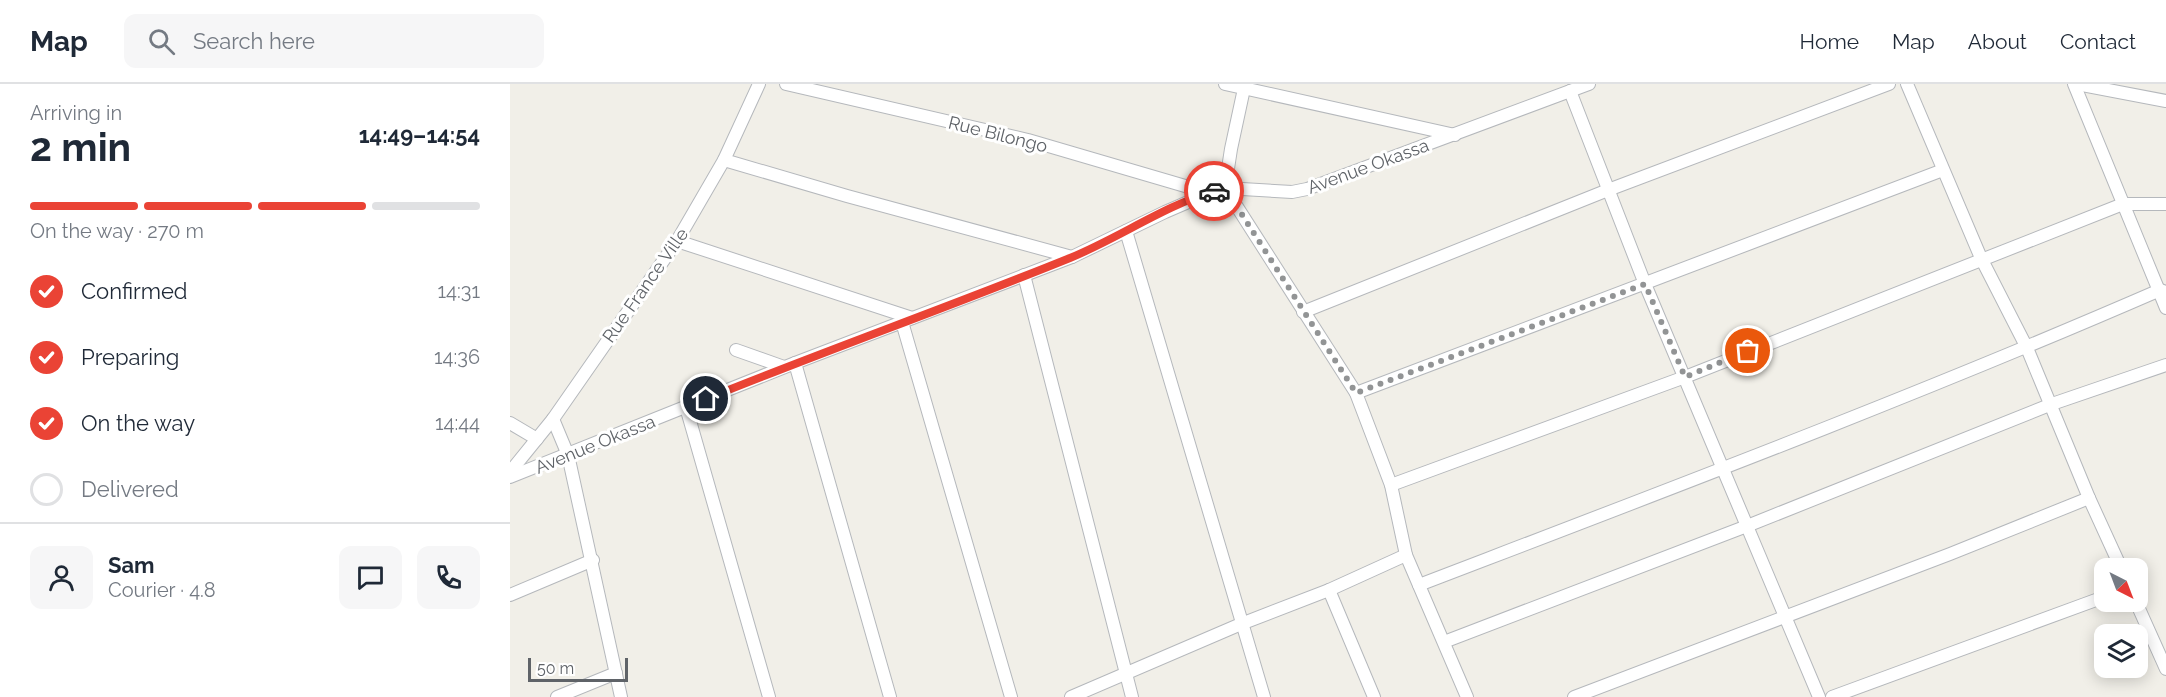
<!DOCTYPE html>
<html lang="en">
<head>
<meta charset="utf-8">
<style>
  body { margin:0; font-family:Raleway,sans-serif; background:#f6f6f7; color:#1f2937; height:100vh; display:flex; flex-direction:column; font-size:22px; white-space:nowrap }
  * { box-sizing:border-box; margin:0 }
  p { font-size:20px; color:#747a83 }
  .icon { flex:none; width:33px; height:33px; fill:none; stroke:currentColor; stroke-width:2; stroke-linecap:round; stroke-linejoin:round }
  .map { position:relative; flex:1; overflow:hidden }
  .sheet { display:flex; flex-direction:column; background:#fff; width:510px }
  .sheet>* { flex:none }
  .needle { width:39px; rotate:138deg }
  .tools { position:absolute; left:1584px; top:474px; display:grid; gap:12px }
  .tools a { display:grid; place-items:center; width:54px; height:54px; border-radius:12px; background:#fff; box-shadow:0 3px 15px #0003; font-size:30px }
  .scale { position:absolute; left:18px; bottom:15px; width:100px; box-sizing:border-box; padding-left:6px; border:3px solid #5f6368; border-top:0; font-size:16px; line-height:21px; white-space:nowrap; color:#5f6368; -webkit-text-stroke:4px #fff; paint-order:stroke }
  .pin { position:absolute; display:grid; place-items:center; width:51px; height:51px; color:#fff; margin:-26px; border:3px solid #fff; border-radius:50%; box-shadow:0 2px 6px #0007 }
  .courier { position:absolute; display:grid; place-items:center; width:60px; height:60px; margin:-30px; border:4px solid #ea4335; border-radius:50%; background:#fff; color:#222; box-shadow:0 2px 8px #0007 }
  .head em { font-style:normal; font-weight:700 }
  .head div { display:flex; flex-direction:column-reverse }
  .head { display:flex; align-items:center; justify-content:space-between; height:102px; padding:0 30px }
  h1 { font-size:39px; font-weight:700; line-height:45px }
  .bar { display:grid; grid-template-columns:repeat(4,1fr); gap:9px 6px; align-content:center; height:72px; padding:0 30px }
  .bar i { height:8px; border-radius:4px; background:#e0e1e3 }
  .bar .current { background:#ea4335 }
  .bar p { grid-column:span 4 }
  .line { display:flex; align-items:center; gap:15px; padding:0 30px; border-top:2px solid #e0e1e3 }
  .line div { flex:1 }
  .round { display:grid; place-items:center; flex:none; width:63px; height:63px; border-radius:12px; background:#f6f6f7 }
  ol { padding:0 30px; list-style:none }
  li { display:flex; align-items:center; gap:18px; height:66px }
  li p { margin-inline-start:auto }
  li .icon { padding:6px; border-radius:50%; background:#ea4335; color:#fff; stroke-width:4 }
  li:last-child { color:#747a83 }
  li i { width:33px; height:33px; border:3px solid #e0e1e3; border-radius:50% }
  header { display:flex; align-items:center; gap:36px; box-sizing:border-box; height:84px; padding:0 30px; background:#fff; border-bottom:2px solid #e0e1e3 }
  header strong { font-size:28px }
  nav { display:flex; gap:33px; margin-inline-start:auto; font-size:21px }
  .search { width:420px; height:54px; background:#f6f6f7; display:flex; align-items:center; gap:15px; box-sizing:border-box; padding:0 21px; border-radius:12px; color:#747a83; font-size:22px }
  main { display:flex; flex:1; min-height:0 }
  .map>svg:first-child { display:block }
</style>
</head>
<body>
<header>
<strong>Map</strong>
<div class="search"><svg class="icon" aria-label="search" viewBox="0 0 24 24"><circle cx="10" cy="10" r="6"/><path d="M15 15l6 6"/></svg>Search here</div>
<nav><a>Home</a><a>Map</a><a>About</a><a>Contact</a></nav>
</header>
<main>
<section class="sheet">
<div class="head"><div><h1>2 min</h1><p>Arriving in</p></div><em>14:49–14:54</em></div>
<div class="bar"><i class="current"></i><i class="current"></i><i class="current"></i><i></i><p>On the way · 270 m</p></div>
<ol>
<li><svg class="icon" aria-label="check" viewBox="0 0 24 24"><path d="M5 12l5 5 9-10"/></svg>Confirmed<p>14:31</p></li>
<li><svg class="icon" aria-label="check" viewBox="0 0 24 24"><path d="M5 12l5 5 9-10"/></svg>Preparing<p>14:36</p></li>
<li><svg class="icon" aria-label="check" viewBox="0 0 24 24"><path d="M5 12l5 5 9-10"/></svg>On the way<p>14:44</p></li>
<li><i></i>Delivered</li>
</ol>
<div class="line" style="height:108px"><a class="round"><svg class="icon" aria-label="person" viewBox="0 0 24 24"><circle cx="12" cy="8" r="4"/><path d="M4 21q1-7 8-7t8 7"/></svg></a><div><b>Sam</b><p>Courier · 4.8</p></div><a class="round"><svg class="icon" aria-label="chat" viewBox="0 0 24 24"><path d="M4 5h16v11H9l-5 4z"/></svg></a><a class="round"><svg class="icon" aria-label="phone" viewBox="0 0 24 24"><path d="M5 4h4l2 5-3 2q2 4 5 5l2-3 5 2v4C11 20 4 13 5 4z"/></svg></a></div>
</section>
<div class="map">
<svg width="1656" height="613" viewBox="0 0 1656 613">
  <rect width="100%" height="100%" fill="#f1efe8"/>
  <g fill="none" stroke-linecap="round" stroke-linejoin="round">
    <g stroke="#b5b8bc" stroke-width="14">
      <g id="street">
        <path d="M276 0 518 56 699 109"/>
        <path d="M715 0 945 51"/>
        <path d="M1397 0 1471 174 1517 264 1579 414 1611 484"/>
        <path d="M1564 0 1656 224"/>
        <path d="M1567 0 1656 17"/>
        <path d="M1060 7 1135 200 1309 613"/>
        <path d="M214 76 337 112 562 173"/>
        <path d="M715 104 846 309 881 401 896 471 957 613"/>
        <path d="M715 104 721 65 735 0"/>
        <path d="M616 147 754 613"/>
        <path d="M167 157 402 234"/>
        <path d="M514 191 622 613"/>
        <path d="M793 228 1098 106 1379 0"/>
        <path d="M392 238 501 613"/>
        <path d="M226 266 274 283"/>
        <path d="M285 279 380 613"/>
        <path d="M846 309 1433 86"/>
        <path d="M176 323 259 613"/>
        <path d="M43 335 58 371 111 613"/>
        <path d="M0 339 27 355"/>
        <path d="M0 388 43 335 167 157 214 76 249 0"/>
        <path d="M0 393 285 279 562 173 655 128 699 109 715 104 782 108 797 105 1079 0"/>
        <path d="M881 401 1175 293 1613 120H1656"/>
        <path d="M909 501C1157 406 1406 312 1650 206L1656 208"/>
        <path d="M819 506 864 613"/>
        <path d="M0 511 83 476"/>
        <path d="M1626 518 1656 585"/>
        <path d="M934 558 1237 442 1542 320 1656 281"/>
        <path d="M47 613 106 589"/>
        <path d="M561 613 731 540 819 506 896 471"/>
        <path d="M1064 613 1440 470 1579 414"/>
        <path d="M1322 613 1594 513"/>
      </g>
    </g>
    <use href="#street" stroke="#fff" stroke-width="12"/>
  </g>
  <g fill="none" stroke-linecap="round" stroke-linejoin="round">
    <path stroke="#929495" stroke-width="6" stroke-dasharray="0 10.8" d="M704 107 715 104 846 309 1135 200 1175 293 1238 267"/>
    <path stroke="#ea4335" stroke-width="8" d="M196 315C317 266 439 223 560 174 609 154 654 122 704 107"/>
  </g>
  <g text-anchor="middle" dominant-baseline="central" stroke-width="6" stroke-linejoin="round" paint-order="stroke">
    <g font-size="18" fill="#5f6368" stroke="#fff">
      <text transform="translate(488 50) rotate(14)">Rue Bilongo</text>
      <text transform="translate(858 82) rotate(-20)">Avenue Okassa</text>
      <text transform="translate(135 201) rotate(-55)">Rue France Ville</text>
      <text transform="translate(85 360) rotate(-22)">Avenue Okassa</text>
    </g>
  </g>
</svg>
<div class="tools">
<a><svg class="needle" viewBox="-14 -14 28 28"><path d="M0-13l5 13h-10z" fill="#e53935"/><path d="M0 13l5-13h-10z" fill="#747a83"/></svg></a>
<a><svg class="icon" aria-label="layers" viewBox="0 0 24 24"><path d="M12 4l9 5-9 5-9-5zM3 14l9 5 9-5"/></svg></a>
</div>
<div class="scale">50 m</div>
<div class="pin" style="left:1238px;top:267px;background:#ea580c"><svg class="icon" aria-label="bag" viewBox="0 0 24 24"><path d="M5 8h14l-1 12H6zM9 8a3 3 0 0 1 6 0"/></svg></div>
<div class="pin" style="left:196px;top:315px;background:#1f2937"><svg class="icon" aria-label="home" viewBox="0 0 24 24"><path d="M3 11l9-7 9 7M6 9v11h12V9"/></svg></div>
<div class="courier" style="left:704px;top:107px"><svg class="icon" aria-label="car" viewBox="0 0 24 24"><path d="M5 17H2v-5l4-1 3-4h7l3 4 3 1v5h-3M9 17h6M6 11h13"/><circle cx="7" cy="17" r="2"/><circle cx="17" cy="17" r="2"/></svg></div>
</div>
</main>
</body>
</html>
